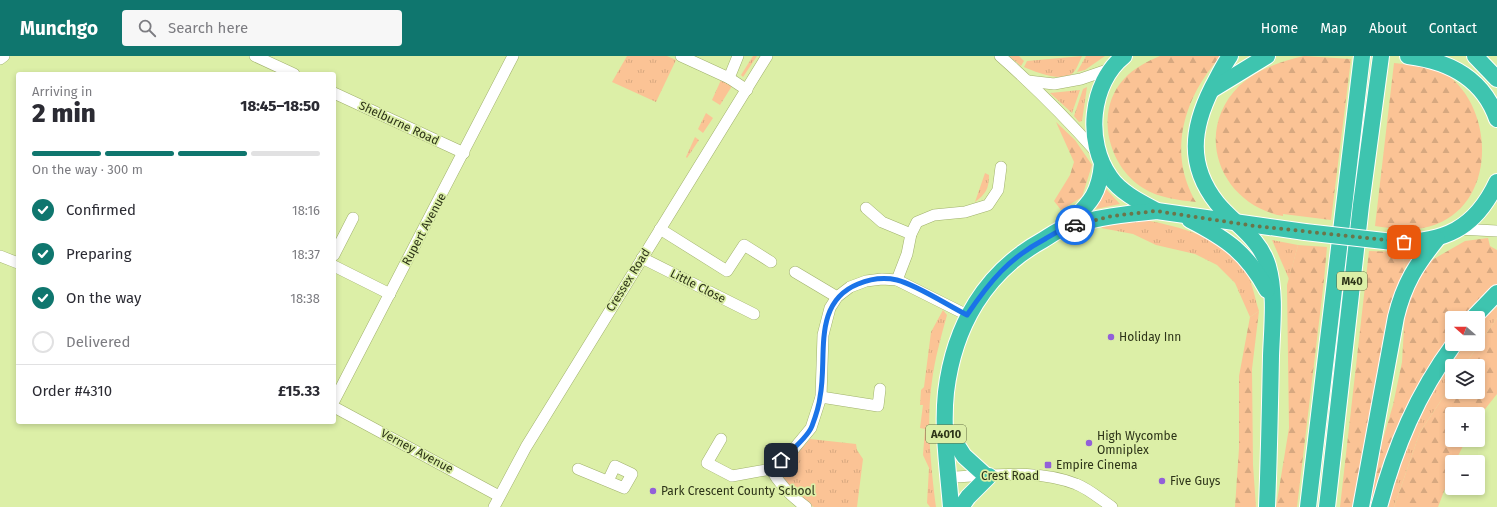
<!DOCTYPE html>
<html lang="en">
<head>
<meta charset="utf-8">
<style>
  body { margin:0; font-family:"Fira Sans",sans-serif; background:#f7f7f7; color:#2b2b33; height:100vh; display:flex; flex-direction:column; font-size:15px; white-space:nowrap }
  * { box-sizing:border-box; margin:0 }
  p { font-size:13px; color:#7c7c81 }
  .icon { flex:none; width:22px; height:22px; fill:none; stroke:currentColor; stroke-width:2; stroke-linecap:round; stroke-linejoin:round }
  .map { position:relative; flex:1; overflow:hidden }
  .panel { position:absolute; left:16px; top:16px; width:320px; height:352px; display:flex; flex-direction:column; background:#fff; border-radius:4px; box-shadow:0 2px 6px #0003 }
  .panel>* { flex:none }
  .needle { width:26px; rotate:291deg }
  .tools { position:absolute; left:1445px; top:255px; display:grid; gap:8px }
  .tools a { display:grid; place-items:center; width:40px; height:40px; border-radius:4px; background:#fff; box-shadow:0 2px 6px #0003; font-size:20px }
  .pin { position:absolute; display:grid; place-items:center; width:34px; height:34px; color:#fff; margin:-17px; border-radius:8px; box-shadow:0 2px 6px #0006 }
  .courier { position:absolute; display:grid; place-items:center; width:40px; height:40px; margin:-20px; border:3px solid #1a73e8; border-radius:50%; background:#fff; color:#222; box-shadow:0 1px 5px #0007 }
  .overview em { font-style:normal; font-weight:800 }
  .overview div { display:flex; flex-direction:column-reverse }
  .overview { display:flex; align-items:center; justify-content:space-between; height:68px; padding:0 16px }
  h1 { font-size:26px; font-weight:800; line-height:30px }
  .bar { display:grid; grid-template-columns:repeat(4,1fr); gap:6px 4px; align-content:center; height:48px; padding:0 16px }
  .bar i { height:5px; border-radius:3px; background:#e1e1e2 }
  .bar .current { background:#0f766e }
  .bar p { grid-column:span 4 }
  .line { display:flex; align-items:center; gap:10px; padding:0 16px; border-top:1px solid #e1e1e2 }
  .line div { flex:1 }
  ol { padding:0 16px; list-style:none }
  li { display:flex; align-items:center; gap:12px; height:44px }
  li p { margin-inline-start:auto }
  li .icon { padding:4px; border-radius:50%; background:#0f766e; color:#fff; stroke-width:4 }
  li:last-child { color:#7c7c81 }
  li i { width:22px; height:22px; border:2px solid #e1e1e2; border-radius:50% }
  header { display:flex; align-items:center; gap:24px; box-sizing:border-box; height:56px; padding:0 20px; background:#0f766e; color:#fff }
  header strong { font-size:19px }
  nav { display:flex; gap:22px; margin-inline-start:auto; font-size:14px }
  .search { width:280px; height:36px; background:#f7f7f7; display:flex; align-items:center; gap:10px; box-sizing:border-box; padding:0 14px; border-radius:4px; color:#7c7c81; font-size:15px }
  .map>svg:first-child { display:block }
</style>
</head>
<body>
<header>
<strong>Munchgo</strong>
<div class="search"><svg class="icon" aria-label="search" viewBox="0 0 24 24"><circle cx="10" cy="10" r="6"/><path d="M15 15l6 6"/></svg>Search here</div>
<nav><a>Home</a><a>Map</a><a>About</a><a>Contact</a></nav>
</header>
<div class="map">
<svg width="1497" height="451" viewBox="0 0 1497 451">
  <defs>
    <pattern id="grass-tufts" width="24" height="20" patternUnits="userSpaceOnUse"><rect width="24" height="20" fill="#fbc395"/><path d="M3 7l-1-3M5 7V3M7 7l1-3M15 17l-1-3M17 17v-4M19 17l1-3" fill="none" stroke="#d7a880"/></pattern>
    <pattern id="forest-firs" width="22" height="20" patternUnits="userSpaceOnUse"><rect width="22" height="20" fill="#fbc395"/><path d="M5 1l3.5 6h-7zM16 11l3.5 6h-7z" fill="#d7a880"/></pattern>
  </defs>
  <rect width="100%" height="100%" fill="#dcefa7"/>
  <g fill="url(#grass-tufts)">
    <path d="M627 0H667L676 4 656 46 612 26Z"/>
    <path d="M753 0H757L743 21 741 19Z"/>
    <path d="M1009 0H1019L1024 5 1021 10Z"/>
    <path d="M1082 0C1079 6 1077 13 1073 17 1063 27 1035 16 1024 11L1027 5Z"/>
    <path d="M1086 0H1105L1085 14 1077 16Z"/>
    <path d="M721 24 732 30 720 49 712 44Z"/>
    <path d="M1087 31 1082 65 1079 66 1074 60 1083 33Z"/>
    <path d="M1080 34 1072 57 1050 37Z"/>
    <path d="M706 57 713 62 703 77 698 73Z"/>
    <path d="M695 81 699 84 687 102 686 101Z"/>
    <path d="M985 117 989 119C989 132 986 138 975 146Z"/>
    <path d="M1106 133 1120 148 1096 153Z"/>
    <path d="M1144 164C1179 170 1229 183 1247 217 1253 229 1255 243 1259 255L1250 261 1235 227 1217 209 1195 198 1156 189 1133 178 1101 172 1107 166Z"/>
    <path d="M1272 184 1298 189 1289 223Z"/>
    <path d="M1419 194 1405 212 1402 196Z"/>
    <path d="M1497 248V262L1464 310H1452V328L1420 376 1394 451H1388L1395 420 1412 377 1437 327 1464 288H1478V269Z"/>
    <path d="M943 254 947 259C941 281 935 302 932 325 926 365 931 411 936 451H930L927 447 929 412 923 399 925 373 920 372 923 349H920L921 334 924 331 931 276Z"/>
    <path d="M810 383 856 388 857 394 863 403 857 451H814L810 449 785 426 781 417C785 406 802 393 810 383Z"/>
  </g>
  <g fill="url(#forest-firs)">
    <path d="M1160 0H1221C1184 41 1167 96 1196 146 1178 144 1159 142 1143 132 1108 110 1094 55 1124 23 1134 12 1146 6 1160 0Z"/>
    <path d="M1304 0 1351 3 1331 164 1283 158V160C1221 149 1192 77 1239 30 1256 14 1281 5 1304 0Z"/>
    <path d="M1394 7C1414 9 1433 11 1450 21 1497 59 1496 158 1423 172 1407 176 1391 172 1375 170Z"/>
    <path d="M1056 66 1075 84 1092 109 1082 141 1061 154 1054 145 1070 119 1074 106Z"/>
    <path d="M1488 182 1490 190 1497 194V228L1468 262H1452V280L1374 451H1369L1376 407 1393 349 1402 306 1405 255 1409 234 1425 208 1465 185Z"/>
    <path d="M1298 189 1327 191 1324 224 1297 451H1276L1289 372 1287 229Z"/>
    <path d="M1369 195 1402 196 1405 212 1391 252 1354 451H1340Z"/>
    <path d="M1259 255 1252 313 1253 409 1256 451H1235L1239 392V320L1250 261Z"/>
    <path d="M1497 262V338L1478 362V358H1452V384H1466L1455 406H1452V414L1438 451H1394L1420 376 1452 328V336H1478V310H1464Z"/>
  </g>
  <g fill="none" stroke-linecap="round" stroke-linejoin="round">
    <g stroke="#a0b16c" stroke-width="12">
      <g id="minor">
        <path d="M255 0 294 18"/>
        <path d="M681 0 729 22"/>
        <path d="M738 0 729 22 747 34"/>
        <path d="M1000 0C1035 31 1067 63 1098 98"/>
        <path d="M0 3 4 0"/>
        <path d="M1028 25 1054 28 1081 23 1113 12"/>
        <path d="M334 37 464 97"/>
        <path d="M866 152 882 166 911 178"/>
        <path d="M660 173 727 215 744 189 771 206"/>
        <path d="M1458 173 1497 175"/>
        <path d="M334 199 353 162"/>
        <path d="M0 200 18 207"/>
        <path d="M642 202 754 258"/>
        <path d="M334 210 390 238"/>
        <path d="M795 216 837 241"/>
        <path d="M897 224 907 198 911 178 917 166 934 159 965 156 988 149 998 134 1001 111"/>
        <path d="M821 341 878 350 880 333"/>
        <path d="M334 345 513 0"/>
        <path d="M334 351 499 440"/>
        <path d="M721 383 707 407 732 420 771 413"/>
        <path d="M578 413 624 432 632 418 615 410 608 425"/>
        <path d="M949 421C989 420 1037 412 1076 428 1089 433 1100 443 1112 451"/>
        <path d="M494 451 526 391 767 0"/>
        <path d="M806 451C792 441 779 428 771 413L792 395 811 372 821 341 823 279 830 252 837 241 850 231 866 225 882 223 897 224 967 259"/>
      </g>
    </g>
    <g stroke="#fff" stroke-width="18">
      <g id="highway">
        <path d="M1124 0C1090 27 1085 86 1110 121 1120 136 1140 146 1157 155L1305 176"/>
        <path d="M1230 0C1223 10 1218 21 1212 32 1192 72 1187 109 1217 147 1234 168 1260 182 1268 210 1276 238 1272 271 1271 300 1270 350 1269 401 1267 451"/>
        <path d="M1408 0C1449 5 1483 22 1497 63"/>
        <path d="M1475 0 1497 23"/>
        <path d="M1213 33 1267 0"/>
        <path d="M1190 164C1227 183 1247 197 1267 234"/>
        <path d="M1066 171C1088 148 1099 141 1102 108"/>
        <path d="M1393 186C1444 187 1475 173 1497 126"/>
        <path d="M1473 262 1497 237"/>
        <path d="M948 375 964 400 986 420"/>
        <path d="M951 451C948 413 942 374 946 336 954 270 985 216 1043 184 1051 179 1059 173 1067 171 1096 161 1126 158 1157 155"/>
        <path d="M961 451 968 441 989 420"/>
        <path d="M1308 451 1362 0"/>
        <path d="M1327 451 1361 149 1381 0"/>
        <path d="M1361 451 1396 261C1404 228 1416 209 1437 183"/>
        <path d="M1379 451C1395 391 1417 338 1454 288"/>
      </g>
    </g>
    <use href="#minor" stroke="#fff" stroke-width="11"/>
    <use href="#highway" stroke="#3ec4af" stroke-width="16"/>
    <g stroke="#fff" stroke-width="18" stroke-linecap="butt">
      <path id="highway-bridge" d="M1305 176 1393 186"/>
    </g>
    <use href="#highway-bridge" stroke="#3ec4af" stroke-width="16"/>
  </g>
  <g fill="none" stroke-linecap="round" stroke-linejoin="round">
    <path stroke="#6a754a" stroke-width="4" stroke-dasharray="0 7.2" d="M1075 169 1112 160 1156 155 1255 170 1404 186"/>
    <path stroke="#1a73e8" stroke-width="5" d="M781 404C790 396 808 381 812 370 815 362 819 351 820 341 828 302 811 247 858 228 870 223 883 221 897 224 917 229 947 249 967 259 990 225 1009 202 1045 183 1055 177 1064 171 1075 169"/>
  </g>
  <g fill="#9260d9" stroke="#dcefa7" stroke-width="1.5">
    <circle cx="1111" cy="281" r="4"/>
    <circle cx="1089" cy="387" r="4"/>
    <rect x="1044" y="405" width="8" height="8" rx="2"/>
    <circle cx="1162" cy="425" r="4"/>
    <circle cx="653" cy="435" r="4"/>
  </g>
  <g text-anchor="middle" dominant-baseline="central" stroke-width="3.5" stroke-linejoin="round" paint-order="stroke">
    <g fill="#dcefa7" stroke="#626c43" stroke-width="1">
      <rect x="1337" y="216" width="30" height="18" rx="3"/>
      <rect x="926" y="369" width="40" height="18" rx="3"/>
    </g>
    <g font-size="11" font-weight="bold" fill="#2d3418">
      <text x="1352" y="225">M40</text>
      <text x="946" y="378">A4010</text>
    </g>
    <g font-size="12" fill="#2d3418" stroke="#dcefa7">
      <text transform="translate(399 67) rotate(25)">Shelburne Road</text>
      <text transform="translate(424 173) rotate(-62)">Rupert Avenue</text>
      <text transform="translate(628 224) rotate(-58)">Cressex Road</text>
      <text transform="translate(698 230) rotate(27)">Little Close</text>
      <text transform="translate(417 395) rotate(28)">Verney Avenue</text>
      <text x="1010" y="420">Crest Road</text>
    </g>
    <g font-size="12" fill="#2d3418" stroke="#dcefa7" text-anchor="start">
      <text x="1119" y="281">Holiday Inn</text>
      <text x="1097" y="380">High Wycombe<tspan x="1097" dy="14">Omniplex</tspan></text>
      <text x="1056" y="409">Empire Cinema</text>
      <text x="1170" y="425">Five Guys</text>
      <text x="661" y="435">Park Crescent County School</text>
    </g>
  </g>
</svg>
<div class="tools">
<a><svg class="needle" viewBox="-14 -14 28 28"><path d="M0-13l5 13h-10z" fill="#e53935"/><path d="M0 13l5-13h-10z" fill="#7c7c81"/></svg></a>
<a><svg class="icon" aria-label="layers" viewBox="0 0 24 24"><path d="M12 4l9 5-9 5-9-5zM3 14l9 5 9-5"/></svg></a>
<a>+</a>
<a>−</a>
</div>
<div class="pin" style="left:1404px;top:186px;background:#ea580c"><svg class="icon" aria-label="bag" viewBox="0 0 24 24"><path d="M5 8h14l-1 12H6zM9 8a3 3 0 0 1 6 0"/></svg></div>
<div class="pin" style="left:781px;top:404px;background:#1f2937"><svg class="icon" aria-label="home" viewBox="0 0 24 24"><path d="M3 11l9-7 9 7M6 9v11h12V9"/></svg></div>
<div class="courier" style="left:1075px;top:169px"><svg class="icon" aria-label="car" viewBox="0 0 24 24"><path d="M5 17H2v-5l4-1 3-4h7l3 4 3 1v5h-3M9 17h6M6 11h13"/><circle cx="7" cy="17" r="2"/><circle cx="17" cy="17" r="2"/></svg></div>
<section class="panel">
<div class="overview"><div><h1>2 min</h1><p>Arriving in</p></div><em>18:45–18:50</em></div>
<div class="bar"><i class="current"></i><i class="current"></i><i class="current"></i><i></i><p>On the way · 300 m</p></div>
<ol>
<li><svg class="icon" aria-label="check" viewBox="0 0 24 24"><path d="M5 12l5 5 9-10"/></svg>Confirmed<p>18:16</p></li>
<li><svg class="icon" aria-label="check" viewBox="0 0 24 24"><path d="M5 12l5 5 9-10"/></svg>Preparing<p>18:37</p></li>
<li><svg class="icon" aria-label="check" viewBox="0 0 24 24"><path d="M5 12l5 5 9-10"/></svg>On the way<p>18:38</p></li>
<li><i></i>Delivered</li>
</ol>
<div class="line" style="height:52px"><div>Order #4310</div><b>£15.33</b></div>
</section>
</div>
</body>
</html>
